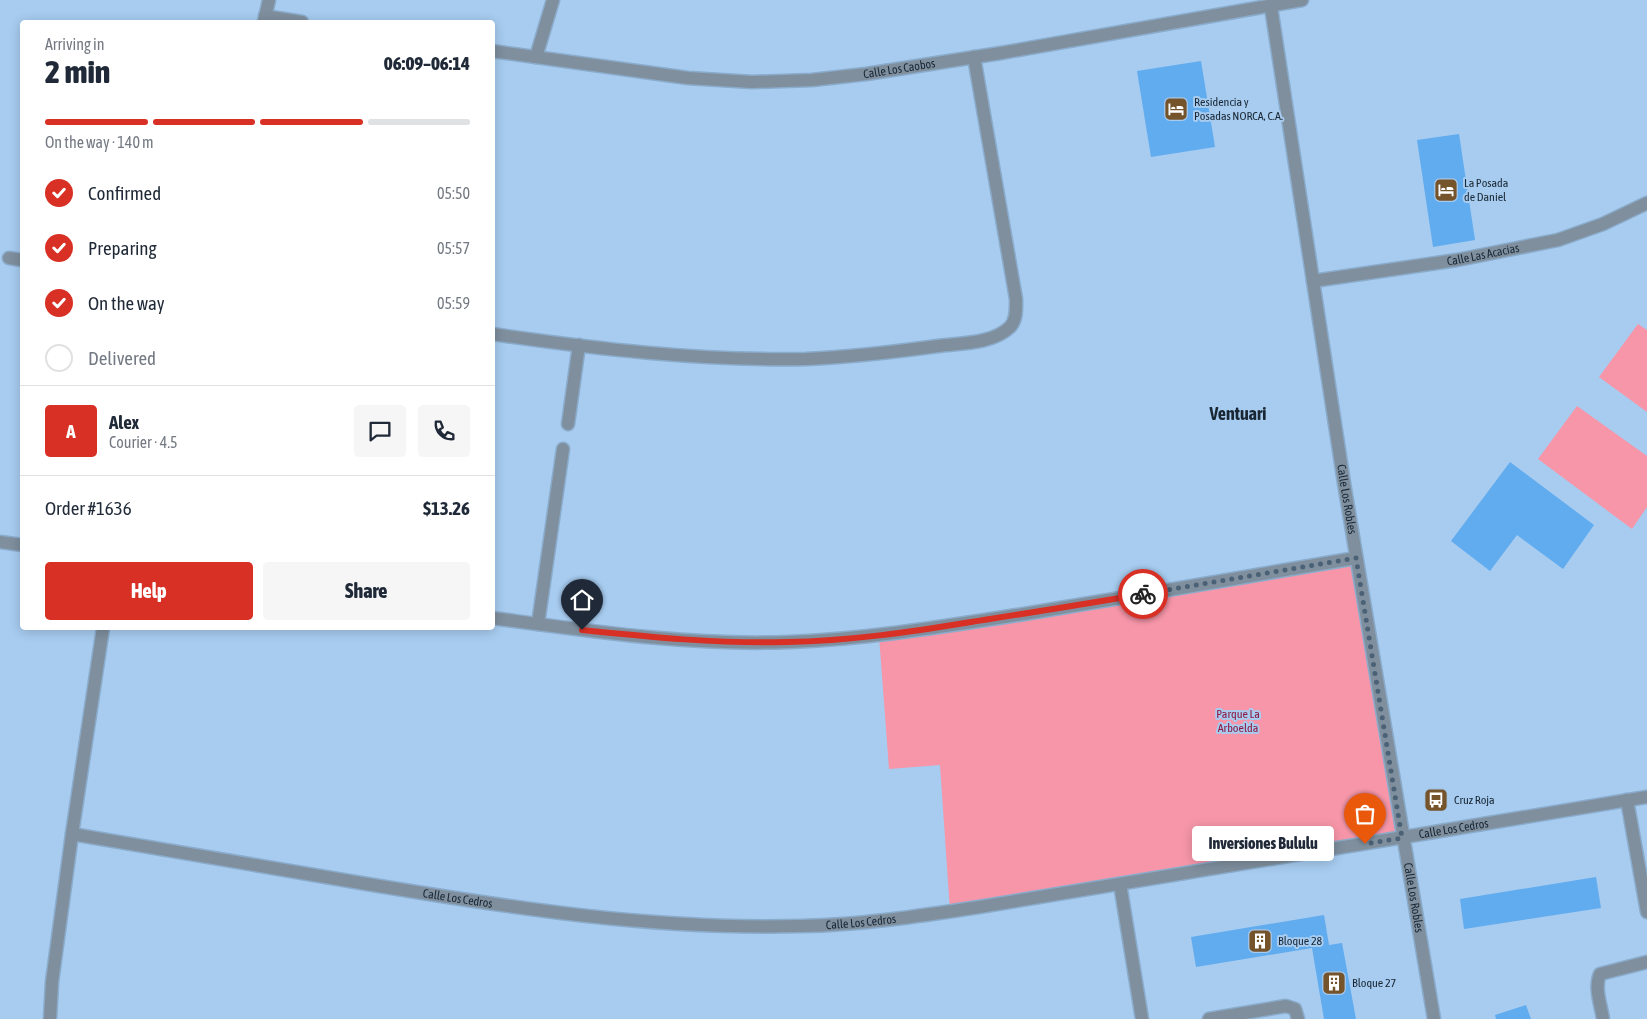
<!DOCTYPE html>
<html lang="en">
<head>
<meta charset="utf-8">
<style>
  body { margin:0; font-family:"Asap Condensed",sans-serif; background:#f6f6f7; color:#1f2937; height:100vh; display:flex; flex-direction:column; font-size:19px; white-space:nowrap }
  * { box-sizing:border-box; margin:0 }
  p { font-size:16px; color:#747a83 }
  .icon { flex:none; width:28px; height:28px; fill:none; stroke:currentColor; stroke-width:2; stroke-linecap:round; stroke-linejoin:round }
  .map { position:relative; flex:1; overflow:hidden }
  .panel { position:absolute; left:20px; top:20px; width:475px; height:610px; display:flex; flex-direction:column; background:#fff; border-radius:5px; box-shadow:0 2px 12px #0003 }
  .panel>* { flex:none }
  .pin { position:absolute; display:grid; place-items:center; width:42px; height:42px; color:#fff; margin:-51px -21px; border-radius:50% 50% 50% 0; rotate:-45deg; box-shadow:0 0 5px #0007 }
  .pin .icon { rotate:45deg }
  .courier { position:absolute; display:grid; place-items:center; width:50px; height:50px; margin:-25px; border:4px solid #d93025; border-radius:50%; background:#fff; color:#222; box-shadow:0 1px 6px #0007 }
  .bubble { position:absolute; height:35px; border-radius:5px; background:#fff; box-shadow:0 2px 12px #0003; font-size:16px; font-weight:800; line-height:35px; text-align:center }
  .overview em { font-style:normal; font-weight:800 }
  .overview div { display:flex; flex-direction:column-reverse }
  .overview { display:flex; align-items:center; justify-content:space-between; height:85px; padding:0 25px }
  h1 { font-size:32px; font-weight:800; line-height:38px }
  .bar { display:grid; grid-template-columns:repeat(4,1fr); gap:8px 5px; align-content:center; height:60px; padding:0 25px }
  .bar i { height:6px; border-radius:4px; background:#e0e1e3 }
  .bar .current { background:#d93025 }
  .bar p { grid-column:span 4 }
  .line { display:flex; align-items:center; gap:12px; padding:0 25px; border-top:1px solid #e0e1e3 }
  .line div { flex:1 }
  .round { display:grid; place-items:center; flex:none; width:52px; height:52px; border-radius:5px; background:#f6f6f7 }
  ol { padding:0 25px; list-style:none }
  li { display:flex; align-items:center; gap:15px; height:55px }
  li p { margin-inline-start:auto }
  li .icon { padding:5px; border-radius:50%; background:#d93025; color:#fff; stroke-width:4 }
  li:last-child { color:#747a83 }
  li i { width:28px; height:28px; border:2px solid #e0e1e3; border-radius:50% }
  .button { display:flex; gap:10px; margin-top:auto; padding:10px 25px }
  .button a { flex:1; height:58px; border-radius:5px; background:#d93025; color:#fff; font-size:20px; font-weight:800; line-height:58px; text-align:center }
  .button a+a { background:#f6f6f7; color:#1f2937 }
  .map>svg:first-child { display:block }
</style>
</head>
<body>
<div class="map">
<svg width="1647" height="1019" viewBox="0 0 1647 1019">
  <rect width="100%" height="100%" fill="#a7ccf0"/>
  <g fill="#f796a9">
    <path d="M1638 324 1647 330V412L1599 377Z"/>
    <path d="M1577 406 1647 456V507L1632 529 1538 459Z"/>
    <path d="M1356 558 1403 838 950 911 940 765 889 769 879 636Z"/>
  </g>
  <g fill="#61abef">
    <path d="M1201 61 1215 147 1151 157 1137 71Z"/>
    <path d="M1459 134 1475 240 1433 247 1417 140Z"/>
    <path d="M1510 462 1594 525 1563 569 1517 535 1490 571 1451 541Z"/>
    <path d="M1596 877 1601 908 1464 929 1460 899Z"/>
    <path d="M1324 915 1329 945 1342 943 1356 1019H1324L1312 948 1196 967 1191 937Z"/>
    <path d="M1526 1005 1531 1019H1496L1495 1015Z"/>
  </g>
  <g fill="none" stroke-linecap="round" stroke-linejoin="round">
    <g stroke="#8babca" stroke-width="15">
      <path id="service" d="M1603 1019C1601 1005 1594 988 1600 974L1647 962"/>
    </g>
    <g stroke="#8babca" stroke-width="15">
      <g id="minor">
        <path id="s1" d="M1271 7 1344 483 1434 1019"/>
        <path d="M265 16 302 22"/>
        <path d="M264 22 269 0"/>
        <path id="s2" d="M492 51 688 78 752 82 812 80 866 74 1001 53 1302 0"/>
        <path d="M536 57 553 0"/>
        <path d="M9 258 22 260"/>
        <path id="s3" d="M1313 281 1457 260 1558 240 1603 224 1647 203"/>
        <path d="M492 334C596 349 701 361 806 359 850 357 894 352 938 346 960 343 993 344 1010 327 1017 320 1016 308 1016 299L974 57"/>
        <path d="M568 424 579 345"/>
        <path d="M0 542 22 545"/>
        <path d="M492 618C590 631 690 646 789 642 868 639 946 626 1024 614 1135 596 1245 577 1356 558"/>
        <path d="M538 624 563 449"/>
        <path d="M1627 800 1647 912"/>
        <path id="s4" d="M72 834C170 851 268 867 367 884 512 908 652 930 801 926 861 925 920 916 979 907L1647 797"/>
        <path d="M1120 884 1142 1019"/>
        <path d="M50 1019 52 982 72 834 103 628"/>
        <path d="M1209 1019 1286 1006 1295 1009 1298 1019"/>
      </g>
    </g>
    <use href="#service" stroke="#7f8f9e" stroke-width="12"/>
    <use href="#minor" stroke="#7f8f9e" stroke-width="12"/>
  </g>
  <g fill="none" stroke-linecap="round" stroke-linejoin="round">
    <path stroke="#4b6176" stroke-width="5" stroke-dasharray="0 9" d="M1143 594 1356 558 1402 838 1365 844"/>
    <path stroke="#d93025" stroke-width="6" d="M582 630C650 637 718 644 787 642 849 641 910 632 971 622 1028 613 1086 604 1143 594"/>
  </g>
  <defs>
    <g id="hotel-square" transform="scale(1.25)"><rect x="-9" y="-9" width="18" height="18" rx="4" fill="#75532b" stroke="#a7ccf0"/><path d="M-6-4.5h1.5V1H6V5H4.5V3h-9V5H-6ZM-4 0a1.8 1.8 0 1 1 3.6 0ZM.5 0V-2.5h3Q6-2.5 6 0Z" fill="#fff"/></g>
    <g id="bus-square" transform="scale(1.25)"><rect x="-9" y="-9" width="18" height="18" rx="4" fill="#75532b" stroke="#a7ccf0"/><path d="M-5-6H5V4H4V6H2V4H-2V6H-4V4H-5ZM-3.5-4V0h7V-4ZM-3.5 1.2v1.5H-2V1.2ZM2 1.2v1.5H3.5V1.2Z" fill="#fff"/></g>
    <g id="building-square" transform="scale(1.25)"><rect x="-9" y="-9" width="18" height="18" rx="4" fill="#75532b" stroke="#a7ccf0"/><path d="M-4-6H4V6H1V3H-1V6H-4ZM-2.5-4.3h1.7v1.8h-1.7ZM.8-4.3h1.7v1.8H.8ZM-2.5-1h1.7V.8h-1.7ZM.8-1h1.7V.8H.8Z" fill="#fff"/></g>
  </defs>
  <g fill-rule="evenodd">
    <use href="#hotel-square" x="1176" y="109"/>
    <use href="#hotel-square" x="1446" y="190"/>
    <use href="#bus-square" x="1436" y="800"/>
    <use href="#building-square" x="1260" y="941"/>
    <use href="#building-square" x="1334" y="983"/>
  </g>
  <g text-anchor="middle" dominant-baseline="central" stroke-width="4" stroke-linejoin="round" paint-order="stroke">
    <g font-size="12" fill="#192734" stroke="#a7ccf0">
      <text stroke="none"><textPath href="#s2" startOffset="410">Calle Los Caobos</textPath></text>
      <text stroke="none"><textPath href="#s3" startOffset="172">Calle Las Acacias</textPath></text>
      <text stroke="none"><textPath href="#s1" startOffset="498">Calle Los Robles</textPath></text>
      <text stroke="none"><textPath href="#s4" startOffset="1396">Calle Los Cedros</textPath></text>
      <text stroke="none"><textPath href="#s1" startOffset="902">Calle Los Robles</textPath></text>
      <text stroke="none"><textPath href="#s4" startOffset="391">Calle Los Cedros</textPath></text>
      <text stroke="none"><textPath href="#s4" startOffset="796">Calle Los Cedros</textPath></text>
    </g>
    <g font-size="12" fill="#192734" stroke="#a7ccf0" text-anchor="start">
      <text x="1194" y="102">Residencia y<tspan x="1194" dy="14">Posadas NORCA, C.A.</tspan></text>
      <text x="1464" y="183">La Posada<tspan x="1464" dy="14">de Daniel</tspan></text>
      <text x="1454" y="800">Cruz Roja</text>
      <text x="1278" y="941">Bloque 28</text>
      <text x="1352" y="983">Bloque 27</text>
    </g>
    <g font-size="12" fill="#8e163f" stroke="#a7ccf0">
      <text x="1238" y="714">Parque La<tspan x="1238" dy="14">Arboelda</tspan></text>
    </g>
    <g font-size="18" font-weight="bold" fill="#192734" stroke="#a7ccf0">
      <text x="1238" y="413">Ventuari</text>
    </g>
  </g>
</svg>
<div class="pin" style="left:1365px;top:844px;background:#ea580c"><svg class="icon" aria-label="bag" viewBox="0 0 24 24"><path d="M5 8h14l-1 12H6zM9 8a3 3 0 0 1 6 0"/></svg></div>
<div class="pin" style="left:582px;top:630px;background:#1f2937"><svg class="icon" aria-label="home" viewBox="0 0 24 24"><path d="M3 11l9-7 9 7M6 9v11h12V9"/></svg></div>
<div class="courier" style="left:1143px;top:594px"><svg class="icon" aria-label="bike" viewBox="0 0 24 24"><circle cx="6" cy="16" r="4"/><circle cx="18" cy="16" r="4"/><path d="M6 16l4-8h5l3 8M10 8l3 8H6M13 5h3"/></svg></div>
<div class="bubble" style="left:1192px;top:826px;width:142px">Inversiones Bululu</div>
<section class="panel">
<div class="overview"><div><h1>2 min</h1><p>Arriving in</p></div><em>06:09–06:14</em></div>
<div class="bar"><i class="current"></i><i class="current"></i><i class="current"></i><i></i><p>On the way · 140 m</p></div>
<ol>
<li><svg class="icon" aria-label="check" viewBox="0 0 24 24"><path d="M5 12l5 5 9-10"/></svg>Confirmed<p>05:50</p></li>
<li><svg class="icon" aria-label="check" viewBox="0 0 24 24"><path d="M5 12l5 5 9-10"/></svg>Preparing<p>05:57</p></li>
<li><svg class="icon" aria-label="check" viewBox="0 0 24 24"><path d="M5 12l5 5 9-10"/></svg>On the way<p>05:59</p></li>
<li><i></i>Delivered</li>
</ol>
<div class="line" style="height:90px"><b class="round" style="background:#d93025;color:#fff">A</b><div><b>Alex</b><p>Courier · 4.5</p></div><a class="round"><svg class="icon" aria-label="chat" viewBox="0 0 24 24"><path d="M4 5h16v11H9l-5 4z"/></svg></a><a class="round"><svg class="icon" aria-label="phone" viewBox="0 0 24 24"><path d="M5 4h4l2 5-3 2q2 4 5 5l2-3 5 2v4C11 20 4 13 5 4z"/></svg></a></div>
<div class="line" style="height:65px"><div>Order #1636</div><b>$13.26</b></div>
<div class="button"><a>Help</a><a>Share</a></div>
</section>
</div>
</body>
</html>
